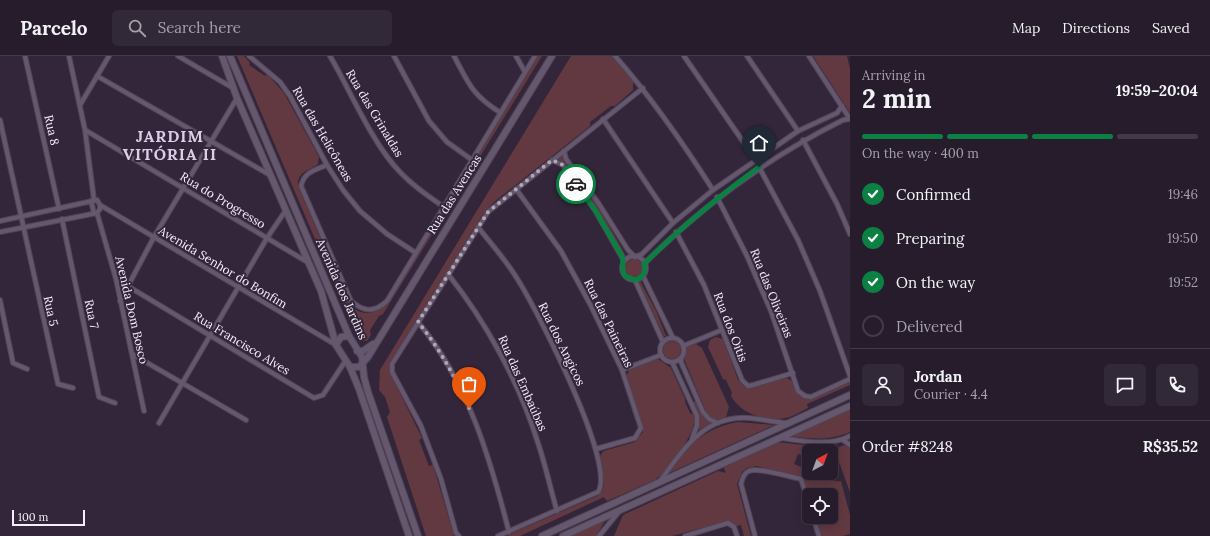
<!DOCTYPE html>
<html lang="en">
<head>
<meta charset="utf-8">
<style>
  body { margin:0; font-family:Lora,serif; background:#322938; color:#f1f3f6; height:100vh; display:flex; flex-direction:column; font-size:15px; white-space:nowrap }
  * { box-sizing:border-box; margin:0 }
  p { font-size:13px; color:#a4a1a9 }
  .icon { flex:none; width:22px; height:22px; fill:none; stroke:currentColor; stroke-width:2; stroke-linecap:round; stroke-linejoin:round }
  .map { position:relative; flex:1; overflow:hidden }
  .panel { display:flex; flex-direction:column; background:#261c2c; width:360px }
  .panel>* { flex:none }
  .needle { width:26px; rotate:41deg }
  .buttons { position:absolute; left:802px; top:388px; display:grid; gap:8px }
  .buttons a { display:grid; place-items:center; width:36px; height:36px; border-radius:6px; background:#261c2c; box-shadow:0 2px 10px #0003,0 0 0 1px #423a48; font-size:20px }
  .scale { position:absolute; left:12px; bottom:10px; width:73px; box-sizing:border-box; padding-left:4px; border:2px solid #f5edfb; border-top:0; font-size:11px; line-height:14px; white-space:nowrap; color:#f5edfb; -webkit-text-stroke:3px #33263a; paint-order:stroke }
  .pin { position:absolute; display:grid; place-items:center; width:34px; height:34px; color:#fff; margin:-41px -17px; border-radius:50% 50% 50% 0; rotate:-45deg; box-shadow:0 0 4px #0007 }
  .pin .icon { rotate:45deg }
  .courier { position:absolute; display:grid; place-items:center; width:40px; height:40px; margin:-20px; border:3px solid #0b8043; border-radius:50%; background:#fff; color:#222; box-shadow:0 1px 5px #0007 }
  .head em { font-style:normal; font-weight:700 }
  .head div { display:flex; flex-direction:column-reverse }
  .head { display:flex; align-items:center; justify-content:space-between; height:68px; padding:0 12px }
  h1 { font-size:26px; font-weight:700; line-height:30px }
  .bar { display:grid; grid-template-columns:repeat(4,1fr); gap:6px 4px; align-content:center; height:48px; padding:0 12px }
  .bar i { height:5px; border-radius:3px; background:#423a48 }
  .bar .on { background:#0b8043 }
  .bar p { grid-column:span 4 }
  .line { display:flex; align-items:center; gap:10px; padding:0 12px; border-top:1px solid #423a48 }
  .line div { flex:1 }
  .round { display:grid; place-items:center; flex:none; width:42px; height:42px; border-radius:6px; background:#322938 }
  ol { padding:0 12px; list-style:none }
  li { display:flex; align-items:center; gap:12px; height:44px }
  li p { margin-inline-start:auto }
  li .icon { padding:4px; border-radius:50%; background:#0b8043; color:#fff; stroke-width:4 }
  li:last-child { color:#a4a1a9 }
  li i { width:22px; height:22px; border:2px solid #423a48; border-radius:50% }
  header { display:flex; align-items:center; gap:24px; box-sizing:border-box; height:56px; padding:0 20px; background:#261c2c; border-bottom:1px solid #423a48 }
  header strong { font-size:19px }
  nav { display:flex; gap:22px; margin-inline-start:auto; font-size:14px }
  .search { width:280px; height:36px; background:#322938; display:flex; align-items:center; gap:10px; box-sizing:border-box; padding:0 14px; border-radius:6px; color:#a4a1a9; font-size:15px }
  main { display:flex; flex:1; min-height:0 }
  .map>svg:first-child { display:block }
</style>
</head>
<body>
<header>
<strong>Parcelo</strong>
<div class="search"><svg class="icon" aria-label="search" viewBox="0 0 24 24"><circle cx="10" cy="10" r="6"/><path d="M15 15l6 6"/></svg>Search here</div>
<nav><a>Map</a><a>Directions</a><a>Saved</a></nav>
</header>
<main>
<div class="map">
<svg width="850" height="480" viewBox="0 0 850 480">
  <rect width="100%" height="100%" fill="#33263a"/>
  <g fill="#623941">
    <path d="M237 0H244L250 7 249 9 265 20 267 18 284 37 319 101 318 108C308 115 297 116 298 130L348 246C358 261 377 260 387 246L537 0H542L383 258 379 260 370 274 371 279 367 285 358 284Z"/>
    <path d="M571 0H612L633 25V34L615 50H611L590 66V70L494 146 483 158 390 308V317L422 382 419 384 429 410 433 409 454 480H426L387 361 390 356 385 341 379 334 380 314Z"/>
    <path d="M813 0H847L850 13V57Z"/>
    <path d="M562 99 598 150 626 200 624 199 595 151 565 109 558 103Z"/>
    <circle cx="634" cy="212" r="9"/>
    <path d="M640 225 656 255 666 280H664L639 227Z"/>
    <path d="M716 281 723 283 738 324 746 332 787 322 793 326 798 338 807 343 850 324V329L807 348 808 352C801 355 793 361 785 362 766 366 741 358 731 340L732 337 726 324 723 323 708 291 710 284Z"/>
    <circle cx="672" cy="294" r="9"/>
    <path d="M696 288 702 292 729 351 726 361C718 364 713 365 707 358L684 303 686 291Z"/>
    <path d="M658 303 671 312 685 343V346L690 357 694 359C697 379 672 404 661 419L655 424 607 445 604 441 520 480H506L597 440C615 426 590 407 604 395L635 386 643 376 626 321 630 313Z"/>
    <path d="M695 345H697L704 361 711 367 699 374V362L693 347Z"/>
    <path d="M850 352V376C829 385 811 383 789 380Z"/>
    <path d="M739 366 774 369 669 417C686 390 706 371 739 366Z"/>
    <path d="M777 386 813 390 822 395H809V402L798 398 794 408 809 414V417C820 417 830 427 841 425L850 459V478L843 480H821L815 461H831V439H809L804 425 799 420 757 410 747 412 742 416 737 428 751 480H744L741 469 737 470 728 465 672 480H614L623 459 718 415 726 417 723 410Z"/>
    <path d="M845 389 850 392V436L836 398 839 391Z"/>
    <path d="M606 463 596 480H569Z"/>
  </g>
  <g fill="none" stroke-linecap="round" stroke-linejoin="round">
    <g stroke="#4f4455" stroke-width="6">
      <g id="street">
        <path d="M25 0 59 153"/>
        <path d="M69 0 85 74 94 144"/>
        <path d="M178 0 233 32"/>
        <path d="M249 0 280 26 290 40 327 109 343 134 360 155 387 178 416 197"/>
        <path d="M330 0C350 34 373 89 400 116 413 130 428 140 444 151"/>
        <path d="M394 0 429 65 447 86 472 104"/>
        <path d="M454 0C469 28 472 39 501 57"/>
        <path d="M516 0 525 16"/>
        <path d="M615 0C652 42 683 87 713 134"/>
        <path d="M684 0 755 103"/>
        <path d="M747 0 798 75"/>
        <path d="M809 0 850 63"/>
        <path d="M97 20 270 119"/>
        <path d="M80 49 109 0"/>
        <path d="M603 63 673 167"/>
        <path d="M0 64 58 328 73 332"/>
        <path d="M85 74 309 207"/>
        <path d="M803 84 837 148 850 178"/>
        <path d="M564 95 566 103 599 148 628 194 635 201"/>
        <path d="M552 104 563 109 595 154 624 205"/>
        <path d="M327 109C315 114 304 116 301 130L351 245C364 256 374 257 387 245L535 0"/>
        <path d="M759 111 798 184 820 235 850 320"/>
        <path d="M516 133 561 195 590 248 622 314 641 372 635 382 596 393"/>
        <path d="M717 141 747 200 771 255 798 335 805 340 811 341 850 323"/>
        <path d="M91 145 94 157"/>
        <path d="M97 157 116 223 144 355"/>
        <path d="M62 163 99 341 115 347"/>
        <path d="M0 165 97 144 100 149 336 289"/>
        <path d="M478 171C491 188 507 205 518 224 537 254 617 409 598 436L498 480"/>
        <path d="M0 176 97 157 100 153V149"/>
        <path d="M676 176 704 229 742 324 748 330 753 329 793 317"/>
        <circle cx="634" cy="212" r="12"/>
        <path d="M635 201 642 198 673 167 713 134 798 75 837 57 842 50"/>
        <path d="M644 208C704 148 767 102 843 64L849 63"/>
        <path d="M448 218C486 266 519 326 537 384 545 407 550 431 557 455"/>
        <path d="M643 220 673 282"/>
        <path d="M116 223 314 342 323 339 346 304"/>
        <path d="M635 224 663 286"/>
        <path d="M0 244 13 307 27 313"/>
        <path d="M120 245 154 181 237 42"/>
        <path d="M418 266C468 326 490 402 509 476"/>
        <circle cx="672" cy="294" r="12"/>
        <path d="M683 290 722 274"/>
        <path d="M132 298 246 364"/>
        <path d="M681 302V306L703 356 709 363 718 367"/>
        <path d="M672 306 697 360V369L692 383"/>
        <path d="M622 314 661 299"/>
        <path d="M159 367 267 182 286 154"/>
        <path d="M781 382C804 385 829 391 850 380"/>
        <path d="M843 384 850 389"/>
        <path d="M660 425C683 394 704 359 749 362 762 363 774 366 787 367"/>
        <path d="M813 461 819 480"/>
        <path d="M459 480 456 477 441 423 421 370 392 316V308L488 156 643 32"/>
        <path d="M599 480 618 457"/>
        <path d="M685 480 728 467 734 471 737 480"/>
        <path d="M755 480 741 428C742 423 744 417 749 415 758 411 790 421 801 423L809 447"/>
      </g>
    </g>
    <g stroke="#4f4455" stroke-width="8">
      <g id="secondary">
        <path d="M222 0 237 42 321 235 336 289 350 311 359 333 409 480"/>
        <path d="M230 0 349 280 362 301 364 321 368 336 418 480"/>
        <path d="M336 289 341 281 349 280"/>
        <path d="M357 295H363L373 288"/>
        <path d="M350 311H359L368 301 552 0"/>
        <path d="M542 480 850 339"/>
        <path d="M563 480 850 350"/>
      </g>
    </g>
    <use href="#street" stroke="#65576e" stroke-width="4"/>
    <use href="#secondary" stroke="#65576e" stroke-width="6"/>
  </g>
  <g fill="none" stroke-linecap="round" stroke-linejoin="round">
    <path stroke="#b1a7b7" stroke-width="4" stroke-dasharray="0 7.2" d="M469 352C455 321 440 293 418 266L488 156 552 104 563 109 576 128"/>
    <path stroke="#0b8043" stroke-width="5" d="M576 128 595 154 622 200C625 207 620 212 625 220L635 224C643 222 646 216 644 208 681 171 717 142 759 111"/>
  </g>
  <g text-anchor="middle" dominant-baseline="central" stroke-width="4" stroke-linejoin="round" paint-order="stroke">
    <g font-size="12" fill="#f5edfb" stroke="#33263a">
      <text transform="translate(375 57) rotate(59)">Rua das Grinaldas</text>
      <text transform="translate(52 74) rotate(77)">Rua 8</text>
      <text transform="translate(323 78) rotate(60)">Rua das Helicôneas</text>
      <text transform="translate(454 138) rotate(-58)">Rua das Avencas</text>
      <text transform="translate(223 144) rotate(31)">Rua do Progresso</text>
      <text transform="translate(223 211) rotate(31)">Avenida Senhor do Bonfim</text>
      <text transform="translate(342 233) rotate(66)">Avenida dos Jardins</text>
      <text transform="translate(772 237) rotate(68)">Rua das Oliveiras</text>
      <text transform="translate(132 254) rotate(77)">Avenida Dom Bosco</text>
      <text transform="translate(51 255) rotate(78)">Rua 5</text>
      <text transform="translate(92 258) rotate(78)">Rua 7</text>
      <text transform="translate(609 267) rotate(64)">Rua das Paineiras</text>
      <text transform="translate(731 271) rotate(69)">Rua dos Oitis</text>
      <text transform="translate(242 287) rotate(31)">Rua Francisco Alves</text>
      <text transform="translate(562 288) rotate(64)">Rua dos Angicos</text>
      <text transform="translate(523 327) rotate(66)">Rua das Embaúbas</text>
    </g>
    <g font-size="16" font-weight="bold" letter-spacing="1" fill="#ddcde7" stroke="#33263a">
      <text x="170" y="80">JARDIM<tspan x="170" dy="18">VITÓRIA II</tspan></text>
    </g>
  </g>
</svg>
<div class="buttons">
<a><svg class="needle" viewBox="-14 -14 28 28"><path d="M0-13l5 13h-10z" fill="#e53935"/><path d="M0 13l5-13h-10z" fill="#a4a1a9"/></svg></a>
<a><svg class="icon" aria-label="locate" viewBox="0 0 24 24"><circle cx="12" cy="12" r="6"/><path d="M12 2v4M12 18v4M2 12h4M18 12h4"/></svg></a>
</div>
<div class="scale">100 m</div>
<div class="pin" style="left:469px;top:352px;background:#ea580c"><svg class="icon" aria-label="bag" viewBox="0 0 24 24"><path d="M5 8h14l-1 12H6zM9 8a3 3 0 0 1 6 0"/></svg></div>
<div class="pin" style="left:759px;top:111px;background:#1f2937"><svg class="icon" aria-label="home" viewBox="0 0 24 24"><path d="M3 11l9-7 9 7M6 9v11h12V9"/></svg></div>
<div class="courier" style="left:576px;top:128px"><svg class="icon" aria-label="car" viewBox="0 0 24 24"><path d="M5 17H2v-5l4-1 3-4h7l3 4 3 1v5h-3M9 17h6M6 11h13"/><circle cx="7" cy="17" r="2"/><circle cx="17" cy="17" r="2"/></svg></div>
</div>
<section class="panel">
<div class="head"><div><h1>2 min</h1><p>Arriving in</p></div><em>19:59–20:04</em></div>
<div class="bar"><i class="on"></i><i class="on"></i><i class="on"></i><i></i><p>On the way · 400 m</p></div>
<ol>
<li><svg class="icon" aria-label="check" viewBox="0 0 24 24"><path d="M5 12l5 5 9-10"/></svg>Confirmed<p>19:46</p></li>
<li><svg class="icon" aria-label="check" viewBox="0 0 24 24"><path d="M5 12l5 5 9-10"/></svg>Preparing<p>19:50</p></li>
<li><svg class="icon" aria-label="check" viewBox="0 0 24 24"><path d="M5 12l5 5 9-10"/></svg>On the way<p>19:52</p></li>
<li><i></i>Delivered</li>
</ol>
<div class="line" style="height:72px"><a class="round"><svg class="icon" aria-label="person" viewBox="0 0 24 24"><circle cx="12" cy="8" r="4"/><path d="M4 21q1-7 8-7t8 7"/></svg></a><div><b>Jordan</b><p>Courier · 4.4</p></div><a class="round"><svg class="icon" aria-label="chat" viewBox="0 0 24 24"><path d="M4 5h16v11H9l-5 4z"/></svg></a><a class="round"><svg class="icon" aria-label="phone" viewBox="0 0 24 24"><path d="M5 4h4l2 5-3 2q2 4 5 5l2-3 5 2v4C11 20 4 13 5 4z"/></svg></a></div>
<div class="line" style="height:52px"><div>Order #8248</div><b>R$35.52</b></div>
</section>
</main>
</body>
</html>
